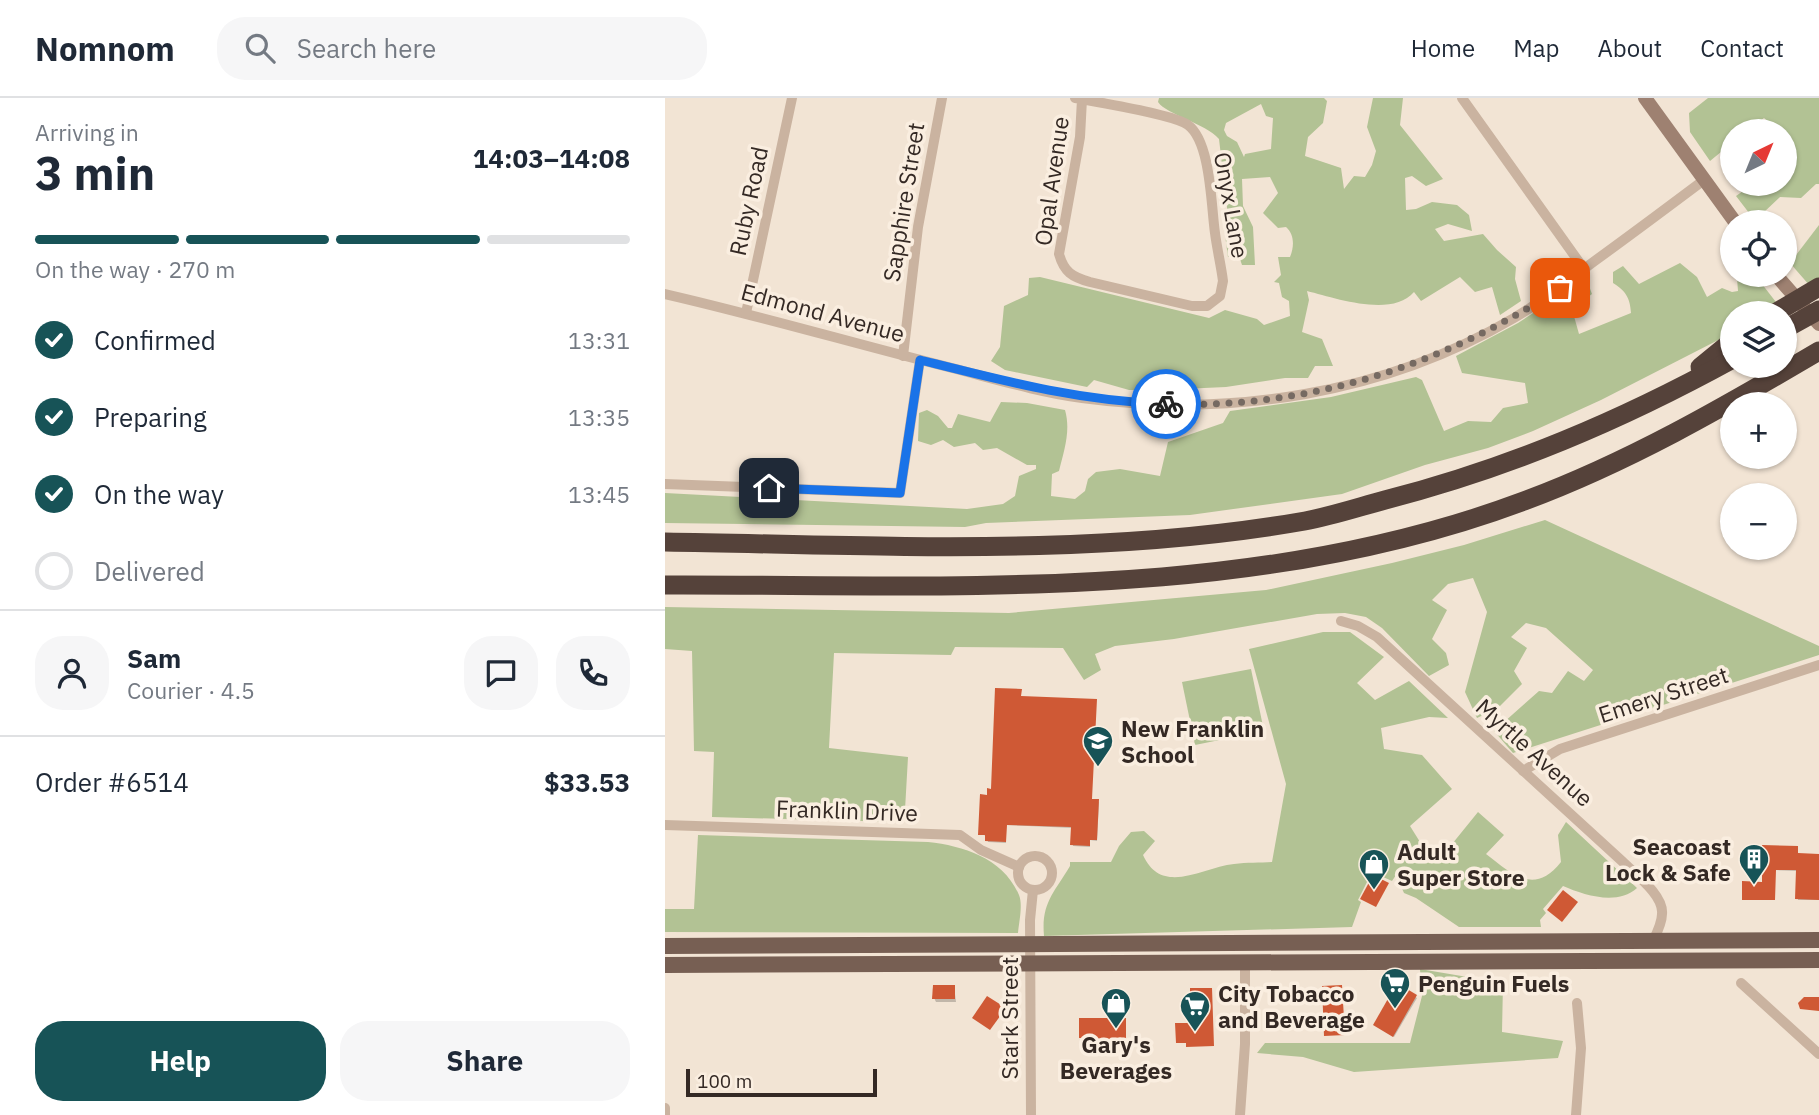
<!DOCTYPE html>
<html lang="en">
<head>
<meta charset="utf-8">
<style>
  body { margin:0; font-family:"IBM Plex Sans",sans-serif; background:#f6f6f7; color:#1f2937; height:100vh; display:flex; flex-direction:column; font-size:26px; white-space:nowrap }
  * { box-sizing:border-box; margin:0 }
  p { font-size:23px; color:#747a83 }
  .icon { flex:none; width:38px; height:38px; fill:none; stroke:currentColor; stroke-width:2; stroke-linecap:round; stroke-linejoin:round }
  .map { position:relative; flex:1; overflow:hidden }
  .panel { display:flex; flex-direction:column; background:#fff; width:665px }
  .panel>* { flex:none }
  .needle { width:46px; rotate:43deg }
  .fabs { position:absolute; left:1055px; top:21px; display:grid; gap:14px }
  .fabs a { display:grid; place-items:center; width:77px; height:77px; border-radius:50%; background:#fff; box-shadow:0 2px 5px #0004; font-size:35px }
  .scale { position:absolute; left:21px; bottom:18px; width:191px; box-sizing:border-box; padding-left:7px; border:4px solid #342924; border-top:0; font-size:19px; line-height:24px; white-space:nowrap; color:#342924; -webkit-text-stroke:5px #faeee0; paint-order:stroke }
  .pin { position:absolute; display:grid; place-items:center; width:60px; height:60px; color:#fff; margin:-30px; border-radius:14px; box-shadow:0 4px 10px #0006 }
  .courier { position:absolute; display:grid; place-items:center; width:70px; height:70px; margin:-35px; border:5px solid #1a73e8; border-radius:50%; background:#fff; color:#222; box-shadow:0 2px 9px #0007 }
  .head em { font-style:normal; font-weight:800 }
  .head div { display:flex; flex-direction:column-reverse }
  .head { display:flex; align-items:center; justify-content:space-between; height:119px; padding:0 35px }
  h1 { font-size:46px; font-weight:800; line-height:52px }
  .bar { display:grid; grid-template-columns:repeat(4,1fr); gap:10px 7px; align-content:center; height:84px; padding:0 35px }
  .bar i { height:9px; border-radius:5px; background:#e0e1e3 }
  .bar .selected { background:#175357 }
  .bar p { grid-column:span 4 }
  .line { display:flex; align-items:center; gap:18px; padding:0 35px; border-top:2px solid #e0e1e3 }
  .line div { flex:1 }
  .round { display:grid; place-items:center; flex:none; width:74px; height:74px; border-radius:28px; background:#f6f6f7 }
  ol { padding:0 35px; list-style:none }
  li { display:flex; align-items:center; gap:21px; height:77px }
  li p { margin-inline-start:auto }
  li .icon { padding:7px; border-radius:50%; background:#175357; color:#fff; stroke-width:4 }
  li:last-child { color:#747a83 }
  li i { width:38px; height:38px; border:4px solid #e0e1e3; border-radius:50% }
  .button { display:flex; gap:14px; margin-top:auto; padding:14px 35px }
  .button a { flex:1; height:80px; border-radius:28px; background:#175357; color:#fff; font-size:28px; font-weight:800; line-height:80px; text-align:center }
  .button a+a { background:#f6f6f7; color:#1f2937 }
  header { display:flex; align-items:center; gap:42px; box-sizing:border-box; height:98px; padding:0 35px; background:#fff; border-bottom:2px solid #e0e1e3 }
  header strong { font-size:33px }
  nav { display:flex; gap:38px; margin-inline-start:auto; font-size:24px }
  .search { width:490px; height:63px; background:#f6f6f7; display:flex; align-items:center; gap:18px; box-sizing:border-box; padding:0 24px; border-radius:28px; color:#747a83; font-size:26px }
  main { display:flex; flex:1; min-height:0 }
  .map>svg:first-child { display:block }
</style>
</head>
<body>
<header>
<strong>Nomnom</strong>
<div class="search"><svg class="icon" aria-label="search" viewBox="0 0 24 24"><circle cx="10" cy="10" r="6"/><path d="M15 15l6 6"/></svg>Search here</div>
<nav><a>Home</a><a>Map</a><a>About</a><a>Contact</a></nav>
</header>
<main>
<section class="panel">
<div class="head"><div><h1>3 min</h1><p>Arriving in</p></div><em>14:03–14:08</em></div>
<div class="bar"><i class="selected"></i><i class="selected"></i><i class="selected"></i><i></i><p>On the way · 270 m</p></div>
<ol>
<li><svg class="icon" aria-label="check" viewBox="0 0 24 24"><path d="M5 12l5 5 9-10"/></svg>Confirmed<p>13:31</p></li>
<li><svg class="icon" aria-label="check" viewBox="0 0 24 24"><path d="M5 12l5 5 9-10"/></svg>Preparing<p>13:35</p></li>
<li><svg class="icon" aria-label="check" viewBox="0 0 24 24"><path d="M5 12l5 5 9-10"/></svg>On the way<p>13:45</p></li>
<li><i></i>Delivered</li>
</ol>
<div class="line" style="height:126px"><a class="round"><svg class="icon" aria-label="person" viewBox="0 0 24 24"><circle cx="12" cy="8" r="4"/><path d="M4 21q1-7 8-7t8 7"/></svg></a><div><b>Sam</b><p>Courier · 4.5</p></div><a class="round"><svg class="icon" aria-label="chat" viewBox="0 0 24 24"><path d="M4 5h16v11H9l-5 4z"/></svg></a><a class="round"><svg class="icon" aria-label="phone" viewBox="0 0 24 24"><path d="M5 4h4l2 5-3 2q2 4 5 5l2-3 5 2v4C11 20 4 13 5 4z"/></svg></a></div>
<div class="line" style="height:91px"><div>Order #6514</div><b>$33.53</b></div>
<div class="button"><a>Help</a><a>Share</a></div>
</section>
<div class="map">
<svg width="1154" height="1017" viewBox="0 0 1154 1017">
  <rect width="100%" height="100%" fill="#f2e4d4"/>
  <g fill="#b2c294" fill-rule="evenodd">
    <path d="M494 0H659L662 3 658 25 643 39 640 58 676 70 679 91 689 78 700 79 707 67 711 53 702 29 708 0H738L735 27 778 81 761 88 747 78 740 80 741 112 751 111 767 104 792 107 804 117 807 133 783 126 770 131 779 143 818 136 832 152 851 169 850 181 856 203 835 217 827 189 810 194 795 179 756 203 749 194C727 220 670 200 642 193L644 202 637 234 657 241 668 268H650L643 280H620L561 289 495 292H464L429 282 422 289 340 272 326 263 335 249 339 208 363 197 364 180 375 179 544 220 560 212 592 221 599 227 625 218 624 203 617 199 614 185 609 184 616 177 613 159H625C629 149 630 137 621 129L613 130 598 115 613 95 605 79 577 81 578 108 588 129 590 167H577L574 158 563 159 558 122 563 118 554 41C540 25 502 17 493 4ZM596 6 601 18 608 20 606 51 580 56 579 59 572 44 562 38 559 32 561 25Z"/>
    <path d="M1043 0H1154V86H1151L1136 100 1115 99 1097 116 1103 124H1091L1071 98 1088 86H1120V33H1113L1099 20 1083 33H1068L1067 45 1045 63 1025 34 1024 15Z"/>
    <path d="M1154 127V183L1145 188 1125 165Z"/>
    <path d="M1015 165 1032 179 1042 199 1057 190 1067 194 1073 193 1072 180 1076 177H1090L1114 208 1101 215H1068L1067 235 936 302 868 333 823 350 760 367 677 396 525 417 321 425 300 429 0 425V395L302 411 338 406 350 398 354 378 371 371V367H362L332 350 318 352 310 345 289 349 278 342 266 347 253 343 254 315 262 312 273 318 283 330H287L293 316 325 324 336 304 362 305 400 312C406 333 399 353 394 373L387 376 386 398 410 401 420 393 423 381 431 374 455 371 495 378 503 344 558 325 565 313 666 299 751 279 757 282 779 333 803 323 826 324 838 310 863 305 860 285 797 275 791 258 853 225 921 180 927 196 907 211 914 236 966 215C965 200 961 193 948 185V174L958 168 974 186Z"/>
    <path d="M880 422 1154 548V557L848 655 829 633 874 593 887 595 903 573 919 583 928 572 881 530 861 525 846 539 862 550 849 573 857 586 833 610 812 620 800 594 822 514 808 480 783 486 767 502 782 512 767 541 781 555 784 567 764 578 717 530 701 519 680 515 652 516 509 541 450 548 430 556 436 572 419 582 398 550 290 549 286 557 169 555 164 650 243 659 240 712 232 724 47 719 49 654 29 653 27 553 0 551V509L344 515 601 492 727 465 799 447Z"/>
    <path d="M658 534H685L719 559 692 585 710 602 744 583 783 620 764 619 716 630 719 651 757 657 787 691 745 728 760 752 783 751 813 714 839 737 821 756C847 776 869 798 896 764L893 737 901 724 972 790C952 808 919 797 898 788L878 811 881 815 875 822 876 829H794L751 800 739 795 731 777 727 783 707 774 693 802 696 804 687 829 379 838C376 805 389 795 405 768V764H446L454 748 466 734 479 733 490 743 478 757C497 799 538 769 569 766 582 764 595 765 607 764L621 686 584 551Z"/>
    <path d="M586 571 599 633 530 647 517 584Z"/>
    <path d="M33 737 263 744C299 748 338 760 354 797 358 807 354 824 353 835L0 834V811H29Z"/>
    <path d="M755 871 838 885 837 934 898 943 893 960 689 974 638 959 592 955 600 945H745L757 898Z"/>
  </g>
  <g fill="#0003">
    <path d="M356 594V600L427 702 434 704 432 743 425 742V749L408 748V730L341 727V745L323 744 322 738 315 736 324 698 328 692Z"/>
    <path d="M1099 749H1132L1133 757 1154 802H1133L1132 773 1110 772V802H1079L1098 785Z"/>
    <path d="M289 888 291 904H271L269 900Z"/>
    <path d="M733 888 752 900 729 939 711 928Z"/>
    <path d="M460 922 461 948H443L442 941 416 940Z"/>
  </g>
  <g fill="#cf5935">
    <path d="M330 590 357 591 356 598 432 601 427 701H434L432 742H425V748L405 747 406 729 342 727 341 744 320 743V737H313L315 696 322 697V690L326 691Z"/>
    <path d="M1097 747 1133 748V755L1154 756V802L1130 801 1131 772H1111L1110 802H1077V783L1097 784Z"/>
    <path d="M708 777 724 785 711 809 695 801Z"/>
    <path d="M898 792 913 804 897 824 882 812Z"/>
    <path d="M732 885 752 897 728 939 708 927Z"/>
    <path d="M268 887H290V901H267Z"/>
    <path d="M677 887 680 937 659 938 657 888Z"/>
    <path d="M525 890H547L549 948 521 949V945H511L510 925H525Z"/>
    <path d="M322 898 341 910 325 932 307 920Z"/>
    <path d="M1139 899H1154V913L1135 911 1133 905Z"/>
    <path d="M414 920H461V947H441V941L414 940Z"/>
  </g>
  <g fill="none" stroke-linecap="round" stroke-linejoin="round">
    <g stroke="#cab3a0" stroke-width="10">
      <path d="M410 0 417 1C439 6 508 16 523 27 546 44 546 108 550 135 552 151 556 167 558 183L555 198 542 208H527L425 184C407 179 399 174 394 156L415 39 417 1"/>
      <path d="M797 0 919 171"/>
      <path d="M0 196C96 218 191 246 287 270 330 281 373 294 417 300 566 320 719 296 849 220 878 203 904 182 931 162 967 136 1003 109 1039 82"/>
      <path d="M81 215 127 0"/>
      <path d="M238 258 253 129 277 0"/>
      <path d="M0 386 235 395 255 262"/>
      <path d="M676 523 693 528 712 539 958 764C970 776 999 797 997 816 997 825 992 835 988 843"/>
      <path d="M858 673 895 651 1154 567"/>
      <path d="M0 727 295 737 316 752 354 769"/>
      <circle cx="370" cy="775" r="17"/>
      <path d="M1076 885 1154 956"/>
      <path d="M0 1010V1017"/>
      <path d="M366 1017 365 822 368 792"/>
      <path d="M575 1017 580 946V864"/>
      <path d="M911 1017 916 950 912 905"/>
    </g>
    <g stroke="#9e8171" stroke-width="14">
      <path d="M980 0 1070 124"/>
      <path d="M1111 177 1154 226"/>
    </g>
    <g stroke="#775f53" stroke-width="16">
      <path d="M0 848 1154 842"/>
      <path d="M0 867 1154 862"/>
    </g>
    <g stroke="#55423a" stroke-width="19">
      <path d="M1110 215 1154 189"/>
      <path d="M1120 231 1154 212"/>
      <path d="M1035 269 1068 242"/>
      <path d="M0 444C213 447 429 460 640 423 667 418 694 409 720 402 844 370 955 323 1068 261"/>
      <path d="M0 487C288 486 584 506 859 403 962 365 1059 309 1154 253"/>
    </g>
  </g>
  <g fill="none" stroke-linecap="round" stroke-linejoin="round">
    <path stroke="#766a62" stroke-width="7" stroke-dasharray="0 12.6" d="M501 306C643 311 777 268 895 190"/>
    <path stroke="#1a73e8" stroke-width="9" d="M104 390 235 395 255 262C339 283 414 303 501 306"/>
  </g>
  <defs>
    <g id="school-pin" transform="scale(1.575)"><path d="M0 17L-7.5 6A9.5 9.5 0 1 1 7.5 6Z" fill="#175357" stroke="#faeee0"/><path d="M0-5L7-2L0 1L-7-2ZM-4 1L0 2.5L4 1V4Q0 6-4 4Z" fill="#fff"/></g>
    <g id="building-pin" transform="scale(1.575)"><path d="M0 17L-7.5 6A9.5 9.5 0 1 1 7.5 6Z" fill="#175357" stroke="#faeee0"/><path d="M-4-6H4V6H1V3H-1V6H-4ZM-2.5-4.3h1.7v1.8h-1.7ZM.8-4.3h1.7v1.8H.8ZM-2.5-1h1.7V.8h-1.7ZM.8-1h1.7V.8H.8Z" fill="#fff"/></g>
    <g id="shop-pin" transform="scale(1.575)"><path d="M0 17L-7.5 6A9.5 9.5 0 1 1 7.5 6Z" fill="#175357" stroke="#faeee0"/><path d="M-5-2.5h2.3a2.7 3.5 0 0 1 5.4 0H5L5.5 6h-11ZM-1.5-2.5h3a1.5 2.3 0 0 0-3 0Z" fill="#fff"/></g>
    <g id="supermarket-pin" transform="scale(1.575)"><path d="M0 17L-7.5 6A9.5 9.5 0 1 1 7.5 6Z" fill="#175357" stroke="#faeee0"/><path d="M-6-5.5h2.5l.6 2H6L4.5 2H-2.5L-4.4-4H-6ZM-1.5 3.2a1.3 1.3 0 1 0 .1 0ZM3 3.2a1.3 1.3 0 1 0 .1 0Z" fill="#fff"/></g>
  </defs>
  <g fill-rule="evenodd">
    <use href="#school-pin" x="433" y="643"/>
    <use href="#building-pin" x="1089" y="761"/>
    <use href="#shop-pin" x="709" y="766"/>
    <use href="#supermarket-pin" x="730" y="885"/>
    <use href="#shop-pin" x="451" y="905"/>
    <use href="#supermarket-pin" x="530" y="908"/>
  </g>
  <g text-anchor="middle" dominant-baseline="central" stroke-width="7" stroke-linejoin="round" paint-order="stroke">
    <g font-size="23" fill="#342924" stroke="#faeee0">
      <text transform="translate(386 83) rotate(-82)">Opal Avenue</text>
      <text transform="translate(83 103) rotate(-78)">Ruby Road</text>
      <text transform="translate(238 104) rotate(-81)">Sapphire Street</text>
      <text transform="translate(567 107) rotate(80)">Onyx Lane</text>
      <text transform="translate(158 214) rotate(15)">Edmond Avenue</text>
      <text transform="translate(998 596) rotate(-18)">Emery Street</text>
      <text transform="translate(870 654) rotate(42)">Myrtle Avenue</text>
      <text transform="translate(182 712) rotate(2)">Franklin Drive</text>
      <text transform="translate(344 920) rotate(-90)">Stark Street</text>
    </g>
    <g font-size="23" font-weight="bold" fill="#342924" stroke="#faeee0" text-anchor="start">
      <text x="456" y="630">New Franklin<tspan x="456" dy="26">School</tspan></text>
      <text x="1066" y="748" text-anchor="end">Seacoast<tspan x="1066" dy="26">Lock &amp; Safe</tspan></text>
      <text x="732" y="753">Adult<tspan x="732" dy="26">Super Store</tspan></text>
      <text x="753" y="885">Penguin Fuels</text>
      <text x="553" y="895">City Tobacco<tspan x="553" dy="26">and Beverage</tspan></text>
      <text x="451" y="946" text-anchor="middle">Gary's<tspan x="451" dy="26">Beverages</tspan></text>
    </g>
  </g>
</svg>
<div class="fabs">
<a><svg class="needle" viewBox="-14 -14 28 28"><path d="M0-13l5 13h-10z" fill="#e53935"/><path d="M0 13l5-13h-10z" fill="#747a83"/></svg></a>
<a><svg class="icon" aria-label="locate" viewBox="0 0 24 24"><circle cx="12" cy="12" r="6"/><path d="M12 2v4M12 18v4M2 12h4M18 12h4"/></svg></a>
<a><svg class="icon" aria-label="layers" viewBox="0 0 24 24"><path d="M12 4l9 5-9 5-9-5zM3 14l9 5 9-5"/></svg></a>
<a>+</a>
<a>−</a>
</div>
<div class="scale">100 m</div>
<div class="pin" style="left:895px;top:190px;background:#ea580c"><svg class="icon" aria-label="bag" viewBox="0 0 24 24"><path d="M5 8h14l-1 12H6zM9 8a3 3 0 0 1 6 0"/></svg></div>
<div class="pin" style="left:104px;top:390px;background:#1f2937"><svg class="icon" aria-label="home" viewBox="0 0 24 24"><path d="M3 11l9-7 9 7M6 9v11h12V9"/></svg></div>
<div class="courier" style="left:501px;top:306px"><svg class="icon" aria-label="bike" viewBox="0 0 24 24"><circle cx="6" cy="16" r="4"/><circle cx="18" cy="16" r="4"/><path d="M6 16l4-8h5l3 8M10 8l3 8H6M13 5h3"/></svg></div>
</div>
</main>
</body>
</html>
